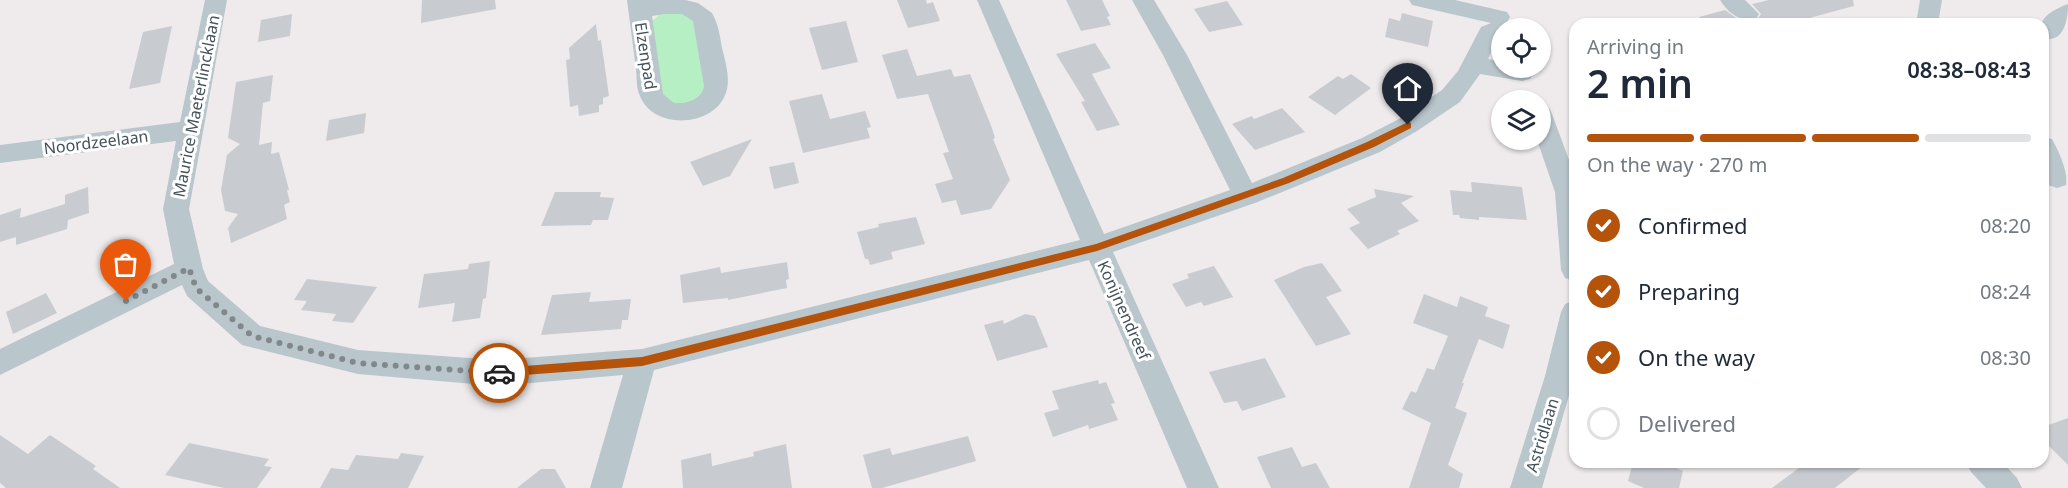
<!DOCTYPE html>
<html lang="en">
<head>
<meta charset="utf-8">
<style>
  body { margin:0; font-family:"Noto Sans",sans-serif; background:#f6f6f7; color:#1f2937; height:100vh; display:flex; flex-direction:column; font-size:22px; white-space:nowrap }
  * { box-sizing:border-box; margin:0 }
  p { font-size:20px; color:#747a83 }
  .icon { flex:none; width:33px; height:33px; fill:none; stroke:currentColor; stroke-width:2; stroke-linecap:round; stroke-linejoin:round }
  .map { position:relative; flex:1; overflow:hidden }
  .panel { position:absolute; left:1569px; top:18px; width:480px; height:450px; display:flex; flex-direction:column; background:#fff; border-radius:18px; box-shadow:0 2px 4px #0004 }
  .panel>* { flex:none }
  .fabs { position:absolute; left:1491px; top:18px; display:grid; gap:12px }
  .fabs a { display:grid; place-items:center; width:60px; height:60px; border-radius:50%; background:#fff; box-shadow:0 2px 4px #0004; font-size:30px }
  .pin { position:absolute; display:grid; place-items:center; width:51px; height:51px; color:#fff; margin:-62px -26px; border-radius:50% 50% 50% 0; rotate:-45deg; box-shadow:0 0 6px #0007 }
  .pin .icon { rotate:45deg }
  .courier { position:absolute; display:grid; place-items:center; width:60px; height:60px; margin:-30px; border:4px solid #b45309; border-radius:50%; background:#fff; color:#222; box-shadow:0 2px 8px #0007 }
  .headline em { font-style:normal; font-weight:600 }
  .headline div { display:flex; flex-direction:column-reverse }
  .headline { display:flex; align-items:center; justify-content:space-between; height:102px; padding:0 18px }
  h1 { font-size:39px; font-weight:600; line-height:45px }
  .bar { display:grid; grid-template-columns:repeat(4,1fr); gap:9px 6px; align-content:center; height:72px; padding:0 18px }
  .bar i { height:8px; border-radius:4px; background:#e0e1e3 }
  .bar .active { background:#b45309 }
  .bar p { grid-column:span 4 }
  ol { padding:0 18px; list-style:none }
  li { display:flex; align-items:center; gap:18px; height:66px }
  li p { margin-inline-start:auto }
  li .icon { padding:6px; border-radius:50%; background:#b45309; color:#fff; stroke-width:4 }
  li:last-child { color:#747a83 }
  li i { width:33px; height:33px; border:3px solid #e0e1e3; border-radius:50% }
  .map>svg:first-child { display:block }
</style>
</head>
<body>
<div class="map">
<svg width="2068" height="488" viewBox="0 0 2068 488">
  <rect width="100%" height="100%" fill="#efebec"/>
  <path fill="#b7efc5" d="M671 11 691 13 710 86 688 106 663 102 651 22 659 15Z"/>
  <g fill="#c8ccd1">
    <path d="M422 0H495L496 9 421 23Z"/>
    <path d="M897 0H926L927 4 933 2 940 21 908 28Z"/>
    <path d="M1066 0H1102L1110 16 1107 17 1111 25 1081 31Z"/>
    <path d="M1769 0H1853L1854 6 1787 24H1700L1699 17 1725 10 1739 20 1756 21 1761 14 1752 4Z"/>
    <path d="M1227 1 1243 25 1209 32 1194 9Z"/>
    <path d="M1402 13 1433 21 1428 47 1385 37 1389 18 1400 21Z"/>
    <path d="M292 14 290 36 258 42 261 20Z"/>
    <path d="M846 21 858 62 822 70 809 28Z"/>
    <path d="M596 24 598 41 601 40 609 96 603 98V104L599 105V112L579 116 578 105 570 107 566 60 570 59 569 48Z"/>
    <path d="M172 26 160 83 129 89 143 32Z"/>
    <path d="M1095 43 1111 68 1092 74 1120 125 1097 131 1081 102 1085 101 1056 54Z"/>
    <path d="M907 49 917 76 951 69 954 77 970 74 992 128 995 138 993 139 1010 180 991 209 961 215 956 200 942 203 935 184 953 179 943 153 949 152 928 94 897 99 882 55Z"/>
    <path d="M1351 74 1371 88 1335 115 1308 97 1338 76 1343 79Z"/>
    <path d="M273 75 270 101 263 103 259 145 272 142 271 154 279 152 289 190H287L290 202 284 205 287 219 231 243 228 228 238 214 225 211 221 190 227 155 240 144 228 138 236 82Z"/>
    <path d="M822 94 830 119 865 111 871 127 867 128 870 138 803 153 789 101Z"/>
    <path d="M1282 108 1305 132 1255 150 1232 124 1252 116 1254 119Z"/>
    <path d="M366 113 364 133 326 141 329 120Z"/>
    <path d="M752 139 730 176 703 186 690 162Z"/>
    <path d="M794 162 799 183 774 189 769 167Z"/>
    <path d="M1471 182 1522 187 1527 220 1479 217V220L1460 218 1459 215H1453L1450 190 1472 192Z"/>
    <path d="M88 187 89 213 68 220 67 229 16 245V237L0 242V215L21 208 20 218 65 204V195Z"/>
    <path d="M1374 189 1414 196 1401 203 1419 221 1397 231 1400 234 1368 249 1349 228 1360 223 1347 209 1376 197Z"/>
    <path d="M555 192H601L600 197 614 198 608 220H593L591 225 541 226Z"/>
    <path d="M916 217 925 244 891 252 893 259 870 265 868 259H865L857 232 879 227 878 224Z"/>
    <path d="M490 261 486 298 483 299 480 318 452 322 455 303 418 308 424 274 468 269 469 264Z"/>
    <path d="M787 262 789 279 786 280 787 288 728 300V298L683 303 680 275 720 267 721 273Z"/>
    <path d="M1322 263 1342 291 1326 297 1351 334 1316 346 1274 280 1304 267Z"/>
    <path d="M1214 266 1233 297 1204 306 1201 302 1186 307 1172 284 1189 278 1187 274Z"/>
    <path d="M307 279 377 287 353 323 332 321 336 314 301 310 307 301 294 300Z"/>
    <path d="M591 292 589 302 631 299 628 320H622L621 329 541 335 552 295Z"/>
    <path d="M46 293 57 313 13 334 6 312Z"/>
    <path d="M1424 294 1457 307 1460 296 1488 307 1485 316 1510 325 1503 349 1479 339 1462 383H1464L1455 408 1467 413 1448 465 1463 474 1459 488H1409L1431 423 1402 409 1411 391 1416 393 1427 368 1434 370 1448 336 1413 323Z"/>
    <path d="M1025 314 1035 316 1048 347 997 361 984 325 1003 320 1004 324Z"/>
    <path d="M1265 358 1286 397 1242 411 1237 401 1224 403 1209 372Z"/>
    <path d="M1098 380 1099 384 1106 382 1115 403 1111 404 1118 420 1089 429 1088 425 1053 437 1044 413 1059 409 1052 391Z"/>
    <path d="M2068 418V465L2043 440V427Z"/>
    <path d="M0 435 28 454 50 435 96 466 93 469 120 488H6L0 483Z"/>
    <path d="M968 436 976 461 882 488H872L863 455 890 448 892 455Z"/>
    <path d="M189 443 269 459 264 466 272 467 257 488H224L165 475Z"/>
    <path d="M786 444 792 488H683L681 460 711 453 712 466 754 456 753 452Z"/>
    <path d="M1292 447 1302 467 1316 463 1330 488H1271L1257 457Z"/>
    <path d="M401 453 424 456 408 488H320L331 468 348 470 356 455 398 459Z"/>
    <path d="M1633 462H1663L1683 471 1679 488H1644L1628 481Z"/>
    <path d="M1807 462H1868L1835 488H1772Z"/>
    <path d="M541 469H555L566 488H517Z"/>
  </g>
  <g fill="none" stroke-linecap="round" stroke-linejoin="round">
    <g fill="#b9c6cc" fill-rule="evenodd">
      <path d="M205 0H227L189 209 203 269 208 281 260 326 358 350 497 360 642 349 1080 240 977 0H999L1104 234 1230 190 1163 55 1132 0H1154L1187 55 1252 183 1362 138 1399 119 1442 90 1458 71 1481 27 1491 23 1412 5 1409 0H1455L1507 12 1510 17 1507 22 1511 28H1502V36L1498 37 1488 59 1502 61V68H1531L1534 73 1530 79 1522 81 1480 74 1460 102 1417 131 1380 152 1255 203 1113 252 1219 488H1187L1089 260 654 370 622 488H590L623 375 497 386 358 374 242 345 187 296 182 285 0 375V349L174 264 163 209 176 141 0 163V145L180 122Z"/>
      <path d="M627 0H685L698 3 712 13C718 23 720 36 722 48 725 60 730 77 727 89 719 127 654 132 640 96 636 88 637 77 636 69 633 46 630 23 627 0ZM665 14H682L693 21 704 86C702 100 686 104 674 103L663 94 652 16Z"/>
      <path d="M1720 0H1745L1759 14 1756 19C1741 23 1728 13 1720 0Z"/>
      <path d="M1920 0H1942L1938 24H1916Z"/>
      <path d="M2068 4C2068 20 2064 44 2043 38 2043 34 2042 25 2042 23 2044 14 2060 7 2068 4Z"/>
      <path d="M1540 105 1549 108 1552 114 1575 176V281L1565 278 1561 270 1555 192 1537 140H1540Z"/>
      <path d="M2043 137 2052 139C2059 152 2068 171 2066 185L2057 188 2048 185 2043 175Z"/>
      <path d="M1575 300V375L1542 488H1510L1545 376 1561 312 1565 304Z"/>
      <path d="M1966 462H2002L2017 478 2022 488H1986L1971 472Z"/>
    </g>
  </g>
  <path fill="#b45309" d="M1408 122 1411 123V128L1374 147 1289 183 1097 251 642 366 499 377 494 373 499 368 642 357 1096 244 1283 178 1367 142Z"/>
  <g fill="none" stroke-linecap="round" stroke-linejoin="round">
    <path stroke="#80888c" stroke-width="6" stroke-dasharray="0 10.8" d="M126 301 189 268 196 288 252 336 358 363 499 373"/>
  </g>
  <g text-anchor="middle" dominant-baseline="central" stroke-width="6" stroke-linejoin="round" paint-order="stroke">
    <g font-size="16" fill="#445259" stroke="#fff">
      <text transform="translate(646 56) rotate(81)">Elzenpad</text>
      <text transform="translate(196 106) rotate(-79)">Maurice Maeterlincklaan</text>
      <text transform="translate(96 142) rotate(-7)">Noordzeelaan</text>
      <text transform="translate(1124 310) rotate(66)">Konijnendreef</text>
      <text transform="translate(1542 435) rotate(-73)">Astridlaan</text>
    </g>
  </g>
</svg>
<div class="fabs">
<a><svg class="icon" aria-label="locate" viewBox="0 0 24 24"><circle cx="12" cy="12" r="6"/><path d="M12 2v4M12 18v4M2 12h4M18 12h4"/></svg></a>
<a><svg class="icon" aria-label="layers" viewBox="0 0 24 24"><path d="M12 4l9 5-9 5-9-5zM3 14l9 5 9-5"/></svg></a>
</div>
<div class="pin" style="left:126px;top:301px;background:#ea580c"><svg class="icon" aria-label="bag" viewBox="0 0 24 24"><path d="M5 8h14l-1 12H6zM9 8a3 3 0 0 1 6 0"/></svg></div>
<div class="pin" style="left:1408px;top:125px;background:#1f2937"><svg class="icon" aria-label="home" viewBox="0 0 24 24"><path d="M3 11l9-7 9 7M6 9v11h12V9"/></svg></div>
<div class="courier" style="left:499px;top:373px"><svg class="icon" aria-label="car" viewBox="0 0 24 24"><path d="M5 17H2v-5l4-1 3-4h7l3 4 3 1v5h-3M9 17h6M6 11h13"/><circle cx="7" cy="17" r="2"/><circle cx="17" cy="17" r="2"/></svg></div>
<section class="panel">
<div class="headline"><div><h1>2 min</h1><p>Arriving in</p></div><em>08:38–08:43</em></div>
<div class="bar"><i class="active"></i><i class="active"></i><i class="active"></i><i></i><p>On the way · 270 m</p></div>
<ol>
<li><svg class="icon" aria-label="check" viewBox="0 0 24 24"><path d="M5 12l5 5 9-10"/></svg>Confirmed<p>08:20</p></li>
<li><svg class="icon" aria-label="check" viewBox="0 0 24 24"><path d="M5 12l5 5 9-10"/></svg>Preparing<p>08:24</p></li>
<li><svg class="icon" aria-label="check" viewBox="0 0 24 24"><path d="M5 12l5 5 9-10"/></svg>On the way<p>08:30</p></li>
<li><i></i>Delivered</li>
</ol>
</section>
</div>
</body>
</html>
